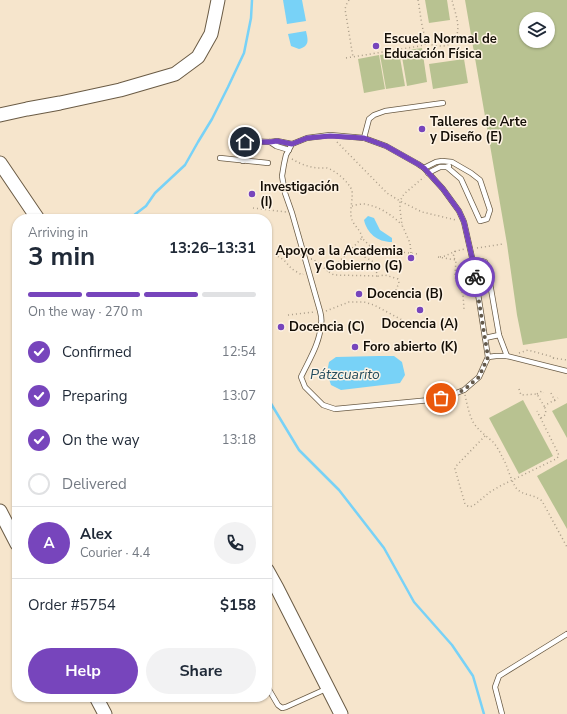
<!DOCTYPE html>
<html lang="en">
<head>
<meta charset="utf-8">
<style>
  body { margin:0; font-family:"Nunito Sans",sans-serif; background:#f2f2f3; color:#1f2937; height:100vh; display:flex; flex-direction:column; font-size:15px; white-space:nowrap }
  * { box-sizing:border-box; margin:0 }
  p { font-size:13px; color:#747a83 }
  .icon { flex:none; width:22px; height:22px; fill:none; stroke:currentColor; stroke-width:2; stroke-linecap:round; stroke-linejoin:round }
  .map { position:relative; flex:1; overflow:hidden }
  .details { position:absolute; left:12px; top:214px; width:260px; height:488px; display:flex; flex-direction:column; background:#fff; border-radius:16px; box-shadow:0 1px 3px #0004 }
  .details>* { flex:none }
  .buttons { position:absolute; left:519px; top:12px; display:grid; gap:8px }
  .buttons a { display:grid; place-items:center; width:36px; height:36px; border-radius:50%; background:#fff; box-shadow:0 1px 3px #0004; font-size:20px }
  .pin { position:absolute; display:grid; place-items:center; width:34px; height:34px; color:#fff; margin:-17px; border:2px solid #fff; border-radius:50%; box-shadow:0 1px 4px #0007 }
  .courier { position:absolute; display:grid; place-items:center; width:40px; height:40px; margin:-20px; border:3px solid #7745bc; border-radius:50%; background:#fff; color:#222; box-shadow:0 1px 5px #0007 }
  .summary em { font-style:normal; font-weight:700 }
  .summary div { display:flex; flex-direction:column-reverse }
  .summary { display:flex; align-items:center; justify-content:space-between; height:68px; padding:0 16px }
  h1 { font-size:26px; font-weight:700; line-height:30px }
  .bar { display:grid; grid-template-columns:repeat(4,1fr); gap:6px 4px; align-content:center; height:48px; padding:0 16px }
  .bar i { height:5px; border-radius:3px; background:#e0e1e3 }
  .bar .current { background:#7745bc }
  .bar p { grid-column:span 4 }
  .line { display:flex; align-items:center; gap:10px; padding:0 16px; border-top:1px solid #e0e1e3 }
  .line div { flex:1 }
  .round { display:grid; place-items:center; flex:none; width:42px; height:42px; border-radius:21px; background:#f2f2f3 }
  ol { padding:0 16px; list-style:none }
  li { display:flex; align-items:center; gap:12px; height:44px }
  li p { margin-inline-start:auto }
  li .icon { padding:4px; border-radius:50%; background:#7745bc; color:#fff; stroke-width:4 }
  li:last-child { color:#747a83 }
  li i { width:22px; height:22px; border:2px solid #e0e1e3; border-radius:50% }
  .cta { display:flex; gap:8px; margin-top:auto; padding:8px 16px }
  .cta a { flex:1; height:46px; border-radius:24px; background:#7745bc; color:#fff; font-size:16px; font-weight:700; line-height:46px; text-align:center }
  .cta a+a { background:#f2f2f3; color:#1f2937 }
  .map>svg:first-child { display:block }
</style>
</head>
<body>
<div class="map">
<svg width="567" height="714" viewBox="0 0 567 714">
  <rect width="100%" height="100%" fill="#f6e5cc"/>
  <g fill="#b8c291" fill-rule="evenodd">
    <path d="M425 0H447L450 20 429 23Z"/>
    <path d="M465 0H567V338L523 345 517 315 507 244ZM526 19H548V41H526Z"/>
    <path d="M422 48 427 82 407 86 401 51Z"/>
    <path d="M399 52 405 86 386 89 380 55Z"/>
    <path d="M379 55 385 89 364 93 358 59Z"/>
    <path d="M464 59 468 83 433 89 429 64Z"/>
    <path d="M523 400 553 456 519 474 489 418Z"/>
    <path d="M567 403V438L552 411Z"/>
    <path d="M567 459V529L537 476Z"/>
  </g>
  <g fill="#78d2f7">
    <path d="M283 0H302L306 21 287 24Z"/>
    <path d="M306 31C308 40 310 46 299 49L291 46 288 34Z"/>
    <path d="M368 216 374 218 380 230 392 238V242C377 242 367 233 364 220Z"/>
    <path d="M378 356H394L402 362 405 375 400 383 341 390 331 385 327 373 329 362 336 357Z"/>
  </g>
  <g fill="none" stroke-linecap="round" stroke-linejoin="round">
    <g stroke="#78d2f7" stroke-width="2.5">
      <path d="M129 219 146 206 155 193 185 165 198 142 212 119 228 87 244 53 251 18 252 0"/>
      <path d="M267 397 299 450 339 490 384 548 414 602 452 645 473 676 484 714"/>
    </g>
    <g stroke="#6a5b45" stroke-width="6">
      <g id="lane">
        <path d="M330 135 364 138 386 146 418 164 424 168 443 189 459 211 464 222 473 262 488 357 479 377 464 390 441 399 335 409 323 405 305 387 301 377C309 360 320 343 321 324 322 320 321 315 320 311L292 213 285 193 282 176 284 164 286 155 292 144 307 138Z"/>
        <path d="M364 138 369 119 374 115 385 111 443 103"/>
        <path d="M270 142 276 146 289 150"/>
        <path d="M220 158 268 163"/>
        <path d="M243 161 245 141 270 142 277 141 292 144"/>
        <path d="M424 168 436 162 442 161 452 162 471 173 480 180 490 210 487 219 480 221 461 179 447 167"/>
        <path d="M428 173 440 167H447L449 166"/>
        <path d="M473 262 482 261 485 262 487 266 499 335"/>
        <path d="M485 338 499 335 507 356"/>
        <path d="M488 357 496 356H507L567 371"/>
        <path d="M267 688H268L278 705 282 708 286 707 326 689"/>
        <path d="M502 714 495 687 499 676 567 634"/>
      </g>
    </g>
    <g stroke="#6a5b45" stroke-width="15">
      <g id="secondary">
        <path d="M0 115 27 109 60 103 120 90 175 74 198 57 211 34 215 15 218 0"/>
        <path d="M0 163 38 219"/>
        <path d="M0 511 17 544"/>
        <path d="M267 570 277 588 341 714"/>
        <path d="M96 697 105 714"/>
      </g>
    </g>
    <g stroke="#aa9d89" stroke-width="1.5" stroke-dasharray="1 3" stroke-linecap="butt">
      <path d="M349 0 347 3 345 9 353 57"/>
      <path d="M418 0C420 9 422 36 428 42 431 46 438 46 442 46 447 46 450 44 453 41 463 31 455 13 452 0"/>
      <path d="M346 58 420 46 428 43"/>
      <path d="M337 142 387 193 400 201 422 212 456 220"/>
      <path d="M292 159C300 164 309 167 318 168 321 168 324 168 327 168 335 170 350 183 352 191 353 199 350 208 351 216 352 225 361 229 362 238"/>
      <path d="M352 206C355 205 360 204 364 204 379 206 392 215 402 225"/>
      <path d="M253 208 286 212"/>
      <path d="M370 246 365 257 372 261 378 276 385 275 398 279 399 283 395 292"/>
      <path d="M477 248 503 244"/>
      <path d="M455 251 453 257 456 260"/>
      <path d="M267 252H270L284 260 292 269 302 275 303 274"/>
      <path d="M411 253 410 243 402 225 400 209V201L404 194 424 177"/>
      <path d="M438 257 456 260 455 275 456 281 460 286 463 295 464 309"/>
      <path d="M440 257 445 256 456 251 465 249"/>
      <path d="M311 259H313L329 272 362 238 370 246 385 250 417 254"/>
      <path d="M329 272 334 275 378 276"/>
      <path d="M326 311 349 302H364L374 305 404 321 417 325"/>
      <path d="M288 315 314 312"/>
      <path d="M519 353 528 350 553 357 555 361"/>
      <path d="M553 358 567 360"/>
      <path d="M519 389 521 395 537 394 544 406 558 398"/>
      <path d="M551 393 556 403"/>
      <path d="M537 394 542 391 543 393"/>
      <path d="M465 395C467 404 469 414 473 422 478 430 485 435 492 441 498 447 501 455 505 462 508 469 513 486 518 490 525 496 534 494 542 501L567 547"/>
      <path d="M541 418 545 415 546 410 544 406"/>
      <path d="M485 436 457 465 455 469 465 504 469 507 473 506 490 492 500 486 556 459 559 456 558 453 537 411"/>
    </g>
    <use href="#lane" stroke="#fff" stroke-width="4.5"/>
    <use href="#secondary" stroke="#fff" stroke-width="13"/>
  </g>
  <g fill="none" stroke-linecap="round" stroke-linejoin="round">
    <path stroke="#63594b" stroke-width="4" stroke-dasharray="0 7.2" d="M441 398 464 390 479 377 488 357 475 277"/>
    <path stroke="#7745bc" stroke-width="5" d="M245 142H270L277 141 292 144 307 138 330 136 364 138 386 146 418 164 424 168 443 189 459 211 464 222 473 262 475 277"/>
  </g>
  <g fill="#7745bc" stroke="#fef3e4" stroke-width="1.5">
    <circle cx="376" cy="46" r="4"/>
    <circle cx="422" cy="129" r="4"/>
    <circle cx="252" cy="194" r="4"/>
    <circle cx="411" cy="258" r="4"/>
    <circle cx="359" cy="294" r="4"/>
    <circle cx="420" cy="310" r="4"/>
    <circle cx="281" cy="327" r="4"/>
    <circle cx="355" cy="347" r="4"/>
  </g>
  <g text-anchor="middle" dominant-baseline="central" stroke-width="3" stroke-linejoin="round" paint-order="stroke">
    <g font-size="13" font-weight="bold" fill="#140e06" stroke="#fef3e4" text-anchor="start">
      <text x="384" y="39">Escuela Normal de<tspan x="384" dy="15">Educación Física</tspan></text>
      <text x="430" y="122">Talleres de Arte<tspan x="430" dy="15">y Diseño (E)</tspan></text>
      <text x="260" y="187">Investigación<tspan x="260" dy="15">(I)</tspan></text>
      <text x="403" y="251" text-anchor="end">Apoyo a la Academia<tspan x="403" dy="15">y Gobierno (G)</tspan></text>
      <text x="367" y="294">Docencia (B)</text>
      <text x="420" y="324" text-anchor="middle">Docencia (A)</text>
      <text x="289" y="327">Docencia (C)</text>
      <text x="363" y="347">Foro abierto (K)</text>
    </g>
    <g font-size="14" font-style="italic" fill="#264d5d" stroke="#fef3e4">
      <text x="345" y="374">Pátzcuarito</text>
    </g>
  </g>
</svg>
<div class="buttons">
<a><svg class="icon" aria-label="layers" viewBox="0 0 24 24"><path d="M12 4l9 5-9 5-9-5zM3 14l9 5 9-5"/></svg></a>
</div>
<div class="pin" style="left:441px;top:398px;background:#ea580c"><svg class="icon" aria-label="bag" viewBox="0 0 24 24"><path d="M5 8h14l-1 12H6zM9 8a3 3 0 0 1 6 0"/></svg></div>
<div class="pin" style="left:245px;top:142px;background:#1f2937"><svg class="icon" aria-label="home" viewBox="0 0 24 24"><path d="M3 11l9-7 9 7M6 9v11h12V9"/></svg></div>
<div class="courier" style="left:475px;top:277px"><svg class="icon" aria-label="bike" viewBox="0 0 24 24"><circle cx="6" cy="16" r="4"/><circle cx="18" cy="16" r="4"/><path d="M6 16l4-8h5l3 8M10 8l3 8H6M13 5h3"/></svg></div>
<section class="details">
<div class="summary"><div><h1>3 min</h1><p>Arriving in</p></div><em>13:26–13:31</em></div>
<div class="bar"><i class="current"></i><i class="current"></i><i class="current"></i><i></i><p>On the way · 270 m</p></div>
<ol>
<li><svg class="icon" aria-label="check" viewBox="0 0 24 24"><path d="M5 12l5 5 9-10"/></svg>Confirmed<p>12:54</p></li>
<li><svg class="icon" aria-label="check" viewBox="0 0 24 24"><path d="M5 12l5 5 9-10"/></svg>Preparing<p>13:07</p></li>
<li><svg class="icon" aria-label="check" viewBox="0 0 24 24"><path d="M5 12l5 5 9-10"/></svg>On the way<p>13:18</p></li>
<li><i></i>Delivered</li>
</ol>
<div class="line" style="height:72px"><b class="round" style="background:#7745bc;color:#fff">A</b><div><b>Alex</b><p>Courier · 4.4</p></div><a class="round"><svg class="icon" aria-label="phone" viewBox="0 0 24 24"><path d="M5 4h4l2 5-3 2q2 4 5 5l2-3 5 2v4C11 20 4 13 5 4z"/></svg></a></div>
<div class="line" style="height:52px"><div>Order #5754</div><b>$158</b></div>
<div class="cta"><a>Help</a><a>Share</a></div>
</section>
</div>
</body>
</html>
